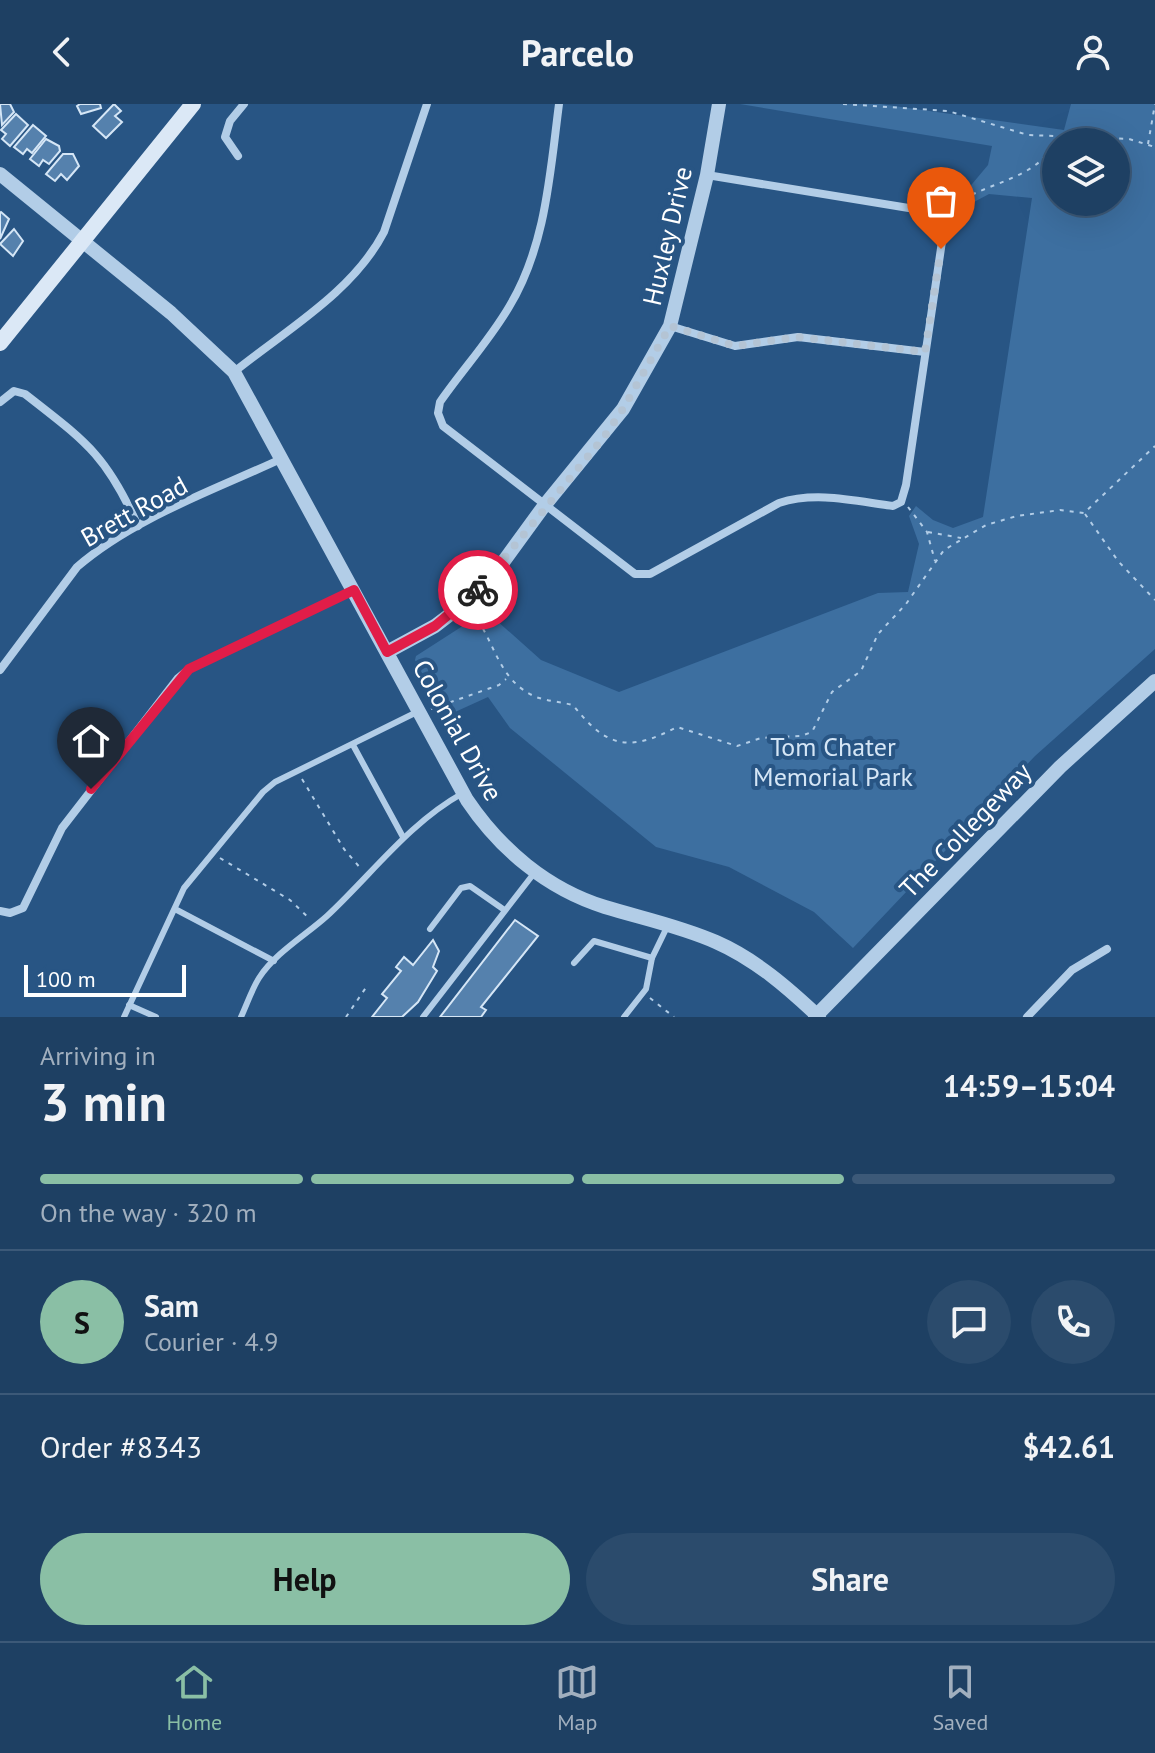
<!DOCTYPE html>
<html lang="en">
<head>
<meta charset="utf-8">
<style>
  body { margin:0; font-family:"PT Sans",sans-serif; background:#2b4b6c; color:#f1f3f6; height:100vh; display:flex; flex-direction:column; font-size:30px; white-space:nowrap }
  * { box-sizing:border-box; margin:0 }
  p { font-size:26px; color:#a1afbe }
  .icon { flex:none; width:44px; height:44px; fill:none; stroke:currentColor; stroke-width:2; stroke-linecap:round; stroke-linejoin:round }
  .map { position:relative; height:913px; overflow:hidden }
  .drawer { display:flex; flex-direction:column; background:#1e4063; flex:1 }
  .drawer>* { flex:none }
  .tools { position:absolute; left:1042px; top:24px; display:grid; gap:16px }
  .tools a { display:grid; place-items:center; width:88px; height:88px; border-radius:50%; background:#1e4063; box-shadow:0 8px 32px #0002,0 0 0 2px #3c5978; font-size:40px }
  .scale { position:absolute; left:24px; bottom:20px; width:162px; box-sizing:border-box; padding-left:8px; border:4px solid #fff; border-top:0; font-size:22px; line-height:28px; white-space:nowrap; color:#fff; -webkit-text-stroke:6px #285584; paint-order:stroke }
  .pin { position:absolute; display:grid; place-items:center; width:68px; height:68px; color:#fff; margin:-82px -34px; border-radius:50% 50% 50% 0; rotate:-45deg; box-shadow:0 0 8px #0007 }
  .pin .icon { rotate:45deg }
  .courier { position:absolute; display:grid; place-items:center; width:80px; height:80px; margin:-40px; border:6px solid #e11d48; border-radius:50%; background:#fff; color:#222; box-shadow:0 2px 10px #0007 }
  .overview em { font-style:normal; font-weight:600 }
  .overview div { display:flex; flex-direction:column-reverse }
  .overview { display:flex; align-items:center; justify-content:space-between; height:136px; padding:0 40px }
  h1 { font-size:52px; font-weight:600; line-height:60px }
  .bar { display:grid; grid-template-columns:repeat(4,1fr); gap:12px 8px; align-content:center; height:96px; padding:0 40px }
  .bar i { height:10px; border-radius:6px; background:#3c5978 }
  .bar .current { background:#8abfa5 }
  .bar p { grid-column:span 4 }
  .line { display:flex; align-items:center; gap:20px; padding:0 40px; border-top:2px solid #3c5978 }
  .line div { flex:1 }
  .round { display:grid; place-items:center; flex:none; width:84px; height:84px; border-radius:42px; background:#2b4b6c }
  .primary-button { display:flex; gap:16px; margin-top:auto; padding:16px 40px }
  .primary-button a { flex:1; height:92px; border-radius:48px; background:#8abfa5; color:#111; font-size:32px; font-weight:600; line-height:92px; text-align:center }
  .primary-button a+a { background:#2b4b6c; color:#f1f3f6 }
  header { display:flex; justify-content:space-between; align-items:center; height:104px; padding:0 40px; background:#1e4063; font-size:36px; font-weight:600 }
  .tabs { display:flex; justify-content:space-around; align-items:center; height:112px; border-top:2px solid #3c5978; background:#1e4063; font-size:22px; color:#a1afbe }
  .tabs a { display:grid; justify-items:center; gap:4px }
  .tabs .current { color:#8abfa5 }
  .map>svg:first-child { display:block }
</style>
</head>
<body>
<header><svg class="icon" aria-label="back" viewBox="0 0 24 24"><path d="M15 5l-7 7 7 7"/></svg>Parcelo<svg class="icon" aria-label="person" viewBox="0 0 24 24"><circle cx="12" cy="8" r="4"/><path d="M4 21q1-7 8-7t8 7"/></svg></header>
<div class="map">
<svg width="1155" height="913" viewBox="0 0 1155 913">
  <rect width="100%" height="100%" fill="#285584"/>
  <path fill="#3d6fa0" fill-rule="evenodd" d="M740 0H880L1064 26 1071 0H1155V545L1035 652 853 844 814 808 729 763 656 743 510 624 488 593 444 613 415 556 416 552 486 507 541 556 619 588 878 489 908 488 919 440 909 412 916 402 933 416 953 424 983 413 1032 94 989 90 961 105 957 98 988 61 992 42ZM1056 38H1116V98H1056Z"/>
  <g fill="#5581ad" stroke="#d5e6f6" stroke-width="2">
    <path d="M0 0H10L14 8 2 21Z"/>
    <path d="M80 0H100L101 4 81 10 77 2Z"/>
    <path d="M114 0 121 7 115 12 122 18 106 34 93 22Z"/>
    <path d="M16 10 28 21 10 42 2 35 6 30 1 26Z"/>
    <path d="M33 21 46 32 32 49 27 45 23 50 14 43Z"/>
    <path d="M46 35 59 42 60 47 49 60 43 56 39 62 30 55Z"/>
    <path d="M63 50H73L79 62 67 76 61 70 55 77 46 70Z"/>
    <path d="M1 108 9 115 0 135V109Z"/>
    <path d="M14 125 23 137 13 152 0 140Z"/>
    <path d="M515 816 538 832 481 903 486 906 481 913H440Z"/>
    <path d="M433 836 439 847 433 863 437 867 418 898 402 913H372L387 894 382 890 401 867 396 863 404 853 413 861Z"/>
  </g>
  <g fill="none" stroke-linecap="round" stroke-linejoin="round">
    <g stroke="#b2cde7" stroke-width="2" stroke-dasharray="4 6" stroke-linecap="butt">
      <path d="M843 0 948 7 1028 31 1129 35 1155 43"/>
      <path d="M1148 40 1155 0"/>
      <path d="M947 107C981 76 1040 79 1058 32"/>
      <path d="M908 403 927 428 935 457"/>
      <path d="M1085 410 1118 457 1155 496"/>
      <path d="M928 428 961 434"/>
      <path d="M472 508C496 538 497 576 536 593 547 597 561 598 573 601 606 643 628 649 677 623L737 642 761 634 801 632 812 628 832 588 861 567 878 530 906 500 944 446 986 421 1017 412 1060 406 1084 409 1155 342"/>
      <path d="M431 605 499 581 506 575"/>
      <path d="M302 675 344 745 362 766"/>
      <path d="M220 754 290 796 310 815"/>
      <path d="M650 894 674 913"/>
      <path d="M346 913 367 882"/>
    </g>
    <g stroke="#b2cde7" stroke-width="6">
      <path d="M353 641 403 733"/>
      <path d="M175 805 274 857"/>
      <path d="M430 825 461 784 470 782 503 805"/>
      <path d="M574 859 594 837 652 854"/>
      <path d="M129 901 156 913"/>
      <path d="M124 913 184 784 263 688 275 678 419 607"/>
      <path d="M241 913C247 900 252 885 259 874 275 849 306 831 327 812 372 770 409 719 463 689"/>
      <path d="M423 913 535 768"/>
      <path d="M624 913 646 885 652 854 668 821"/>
    </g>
    <g stroke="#b2cde7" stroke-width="8">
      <path d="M559 0C550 69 546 142 509 203 489 237 463 265 440 298L438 309 443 322 635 470H650L779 399C816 387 855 397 893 402L901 398 906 381 944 124 941 114 927 107 707 71"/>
      <path d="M238 52 225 33 230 17 244 0"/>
      <path d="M670 222 735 242 798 233 925 248"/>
      <path d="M234 268C286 226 353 188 384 128L427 0"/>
      <path d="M0 298 14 287 25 290C85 337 106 350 138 422"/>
      <path d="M0 566 77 463C135 413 215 386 283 354"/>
      <path d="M0 807 10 809 23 804 62 724 178 574 189 565 354 486"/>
      <path d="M1027 913 1072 866 1107 845"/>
    </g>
    <g stroke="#b2cde7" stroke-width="14">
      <path d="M0 70 171 209 234 268 467 696C500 745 547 785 605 803 641 814 680 822 716 838 755 855 788 884 819 913"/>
      <path d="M387 548 435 522 465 499 493 472 544 402 623 305 670 222 707 71 719 0"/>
      <path d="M815 913 1060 663 1155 577"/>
    </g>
    <path stroke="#dbe8f6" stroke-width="16" d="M0 239 193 0"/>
  </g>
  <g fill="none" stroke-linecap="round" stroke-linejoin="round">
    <path stroke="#b4c4d4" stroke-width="8" stroke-dasharray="0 14.4" d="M478 486 604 333 623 305 670 222 735 242 798 233 925 248 941 145"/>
    <path stroke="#e11d48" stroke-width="10" d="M91 685 189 565 354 486 387 548 435 522 478 486"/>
  </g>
  <g text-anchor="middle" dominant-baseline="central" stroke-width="8" stroke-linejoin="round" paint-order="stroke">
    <g font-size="26" fill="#fff" stroke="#285584">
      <text transform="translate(667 132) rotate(-77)">Huxley Drive</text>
      <text transform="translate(134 407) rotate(-29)">Brett Road</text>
      <text transform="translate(458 626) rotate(61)">Colonial Drive</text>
      <text transform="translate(965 726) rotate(-46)">The Collegeway</text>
    </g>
    <g font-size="26" fill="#d5e6f6" stroke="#285584">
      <text x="833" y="642">Tom Chater<tspan x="833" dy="30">Memorial Park</tspan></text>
    </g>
  </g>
</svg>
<div class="tools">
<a><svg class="icon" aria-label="layers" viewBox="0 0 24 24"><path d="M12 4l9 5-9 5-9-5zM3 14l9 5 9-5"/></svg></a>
</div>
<div class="scale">100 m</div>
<div class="pin" style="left:941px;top:145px;background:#ea580c"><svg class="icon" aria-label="bag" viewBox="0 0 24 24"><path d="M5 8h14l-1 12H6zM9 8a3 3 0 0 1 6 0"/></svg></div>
<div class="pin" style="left:91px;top:685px;background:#1f2937"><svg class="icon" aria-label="home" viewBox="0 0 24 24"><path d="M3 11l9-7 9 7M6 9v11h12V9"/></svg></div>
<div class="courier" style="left:478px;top:486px"><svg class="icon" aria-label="bike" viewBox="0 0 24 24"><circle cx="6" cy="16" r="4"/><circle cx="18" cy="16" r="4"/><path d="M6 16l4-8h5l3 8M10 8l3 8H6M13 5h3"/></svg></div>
</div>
<section class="drawer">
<div class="overview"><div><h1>3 min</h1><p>Arriving in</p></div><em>14:59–15:04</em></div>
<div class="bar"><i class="current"></i><i class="current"></i><i class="current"></i><i></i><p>On the way · 320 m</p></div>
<div class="line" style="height:144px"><b class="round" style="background:#8abfa5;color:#111">S</b><div><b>Sam</b><p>Courier · 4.9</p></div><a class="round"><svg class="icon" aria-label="chat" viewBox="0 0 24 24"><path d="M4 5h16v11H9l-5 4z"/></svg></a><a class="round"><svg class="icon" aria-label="phone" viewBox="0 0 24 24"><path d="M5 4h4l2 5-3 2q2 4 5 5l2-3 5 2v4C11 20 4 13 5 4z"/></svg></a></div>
<div class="line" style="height:104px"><div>Order #8343</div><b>$42.61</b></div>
<div class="primary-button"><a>Help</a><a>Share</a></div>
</section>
<nav class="tabs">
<a class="current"><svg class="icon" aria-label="home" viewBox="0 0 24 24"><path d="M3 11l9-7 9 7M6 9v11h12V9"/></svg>Home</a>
<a><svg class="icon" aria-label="map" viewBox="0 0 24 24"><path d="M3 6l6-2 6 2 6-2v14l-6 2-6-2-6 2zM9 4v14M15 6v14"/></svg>Map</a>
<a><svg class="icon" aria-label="saved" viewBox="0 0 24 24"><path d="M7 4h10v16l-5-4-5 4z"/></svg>Saved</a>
</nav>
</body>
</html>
